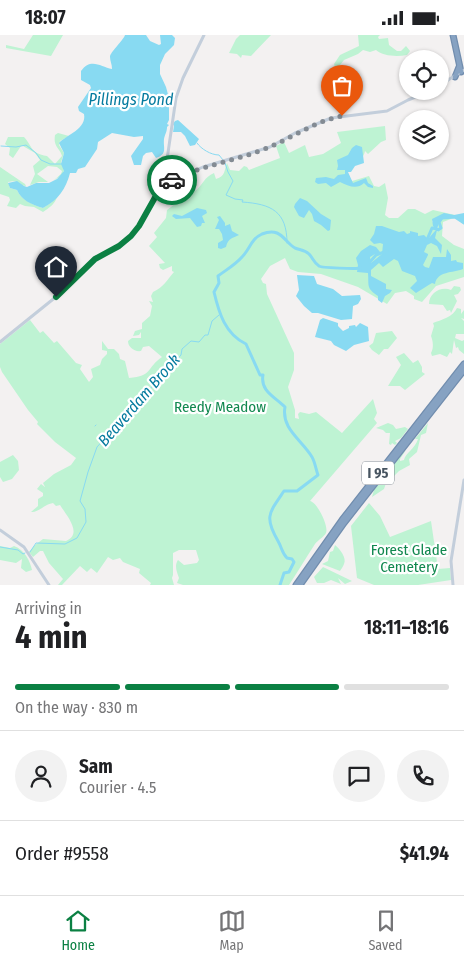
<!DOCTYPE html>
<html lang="en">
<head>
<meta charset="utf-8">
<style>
  body { margin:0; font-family:"Fira Sans Condensed",sans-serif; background:#f2f2f2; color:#202124; height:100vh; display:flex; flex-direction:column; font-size:19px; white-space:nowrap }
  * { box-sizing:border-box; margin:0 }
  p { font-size:16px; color:#757577 }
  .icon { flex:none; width:28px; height:28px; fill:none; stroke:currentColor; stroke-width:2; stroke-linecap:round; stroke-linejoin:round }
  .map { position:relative; height:550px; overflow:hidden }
  .drawer { display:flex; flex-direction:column; background:#fff; flex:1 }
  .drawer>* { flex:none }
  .tools { position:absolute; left:399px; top:15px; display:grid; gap:10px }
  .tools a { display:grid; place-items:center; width:50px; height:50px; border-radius:50%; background:#fff; box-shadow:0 1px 4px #0004; font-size:25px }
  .pin { position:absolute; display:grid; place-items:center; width:42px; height:42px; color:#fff; margin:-51px -21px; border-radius:50% 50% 50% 0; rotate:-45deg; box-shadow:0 0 5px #0007 }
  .pin .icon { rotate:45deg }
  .courier { position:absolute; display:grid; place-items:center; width:50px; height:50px; margin:-25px; border:4px solid #0b8043; border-radius:50%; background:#fff; color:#222; box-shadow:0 1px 6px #0007 }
  .headline em { font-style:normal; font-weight:700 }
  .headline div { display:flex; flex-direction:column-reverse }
  .headline { display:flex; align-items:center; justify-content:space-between; height:85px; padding:0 15px }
  h1 { font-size:32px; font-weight:700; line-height:38px }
  .bar { display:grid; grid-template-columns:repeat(4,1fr); gap:8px 5px; align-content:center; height:60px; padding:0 15px }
  .bar i { height:6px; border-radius:4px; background:#e0e0e0 }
  .bar .on { background:#0b8043 }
  .bar p { grid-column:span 4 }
  .line { display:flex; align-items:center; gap:12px; padding:0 15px; border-top:1px solid #e0e0e0 }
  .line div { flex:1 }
  .round { display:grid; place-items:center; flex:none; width:52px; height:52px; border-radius:26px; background:#f2f2f2 }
  .status { display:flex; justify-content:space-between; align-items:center; height:35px; padding:0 25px; background:#fff; direction:ltr }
  .status svg { height:14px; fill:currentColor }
  .dock { display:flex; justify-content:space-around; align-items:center; height:70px; border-top:1px solid #e0e0e0; background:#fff; font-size:14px; color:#757577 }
  .dock a { display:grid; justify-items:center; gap:2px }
  .dock .on { color:#0b8043 }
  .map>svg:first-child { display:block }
</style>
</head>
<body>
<div class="status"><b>18:07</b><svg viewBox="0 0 49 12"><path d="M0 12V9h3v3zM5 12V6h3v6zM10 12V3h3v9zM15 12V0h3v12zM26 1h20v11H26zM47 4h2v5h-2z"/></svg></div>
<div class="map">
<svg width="464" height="550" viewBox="0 0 464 550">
  <rect width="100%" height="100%" fill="#f3f1f1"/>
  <g fill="#bef3d3">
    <path d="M33 0H63L51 21 6 13V10L24 14Z"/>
    <path d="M240 0H271L251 21 242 20 241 23 237 19 229 18 236 4Z"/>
    <path d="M358 0H380L378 2 379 4 388 3 389 10 397 16H401L406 11 410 16 407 20C396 22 383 21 376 15L370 17 363 15 358 19 344 25 336 35 334 29 340 20 359 11Z"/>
    <path d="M385 91 386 105 381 107 368 119 365 116C363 127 350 130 347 140L352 146 369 141 374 151 379 152 385 148 388 163 385 180 389 183H398L408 174H415L425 179 433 175 455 180C444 180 441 179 432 186L438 197V189L441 184 456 182 443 187 442 201 454 210 464 214V242L436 251 422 267 414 264V261L406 256 395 258 387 269 358 252 321 239 298 237 290 234 285 223 270 231 261 244 263 248 266 249 267 259 294 318V335L288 352 295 375V383L299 384 298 379 300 377 309 379 316 377 342 398 373 364 377 378 374 384 377 388 310 466C317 467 329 491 326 498 324 502 318 505 315 509 306 523 298 536 289 550H183L177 548 179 543C177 537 174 531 178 525L184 530 197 528 199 525 196 515H179L173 518V540L172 543 174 550H150L151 548 139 538 140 534 123 527 120 523 113 525 108 522 97 538 91 533 87 537 80 531 62 550H58L63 544 49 528 43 516H40L33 522 29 517 35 510 43 504 66 506C83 499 67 481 60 470L56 471 53 468C45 469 38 478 31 477L38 471V464L43 461V458L37 454 41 449 45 452 43 448 54 439 71 430 76 423 55 407 37 389 38 387 28 375 2 337 0 332V309L30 285 40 298 43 296 54 308 57 306 76 328 82 330 80 334 89 347 93 342 91 334 100 330 102 324 107 319V316L102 315V306L108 314H114L119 319 120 324 125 326 129 343C153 341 146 333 162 322L149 311 143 312 141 316C134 317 128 312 128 306L132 303H141V297L139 300 133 301 135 296 142 294V288L150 281 152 271 149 266 153 267 151 261 153 257C164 252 166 246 174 237L172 236V231L163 235 160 233 159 229 165 228 149 211 157 202 154 198 166 183 167 175 191 157 192 151H195V156C203 150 204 142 214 138L216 144C226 141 224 135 227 128L230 135 239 136 244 131 247 132 249 135 280 123 276 111 284 107 289 118 305 110 309 122 323 119 341 108 337 97Z"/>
    <path d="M58 98 69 101 60 106 59 110 64 118 61 127 64 135 63 139 53 146 61 139 62 136 57 132 48 131 37 139 48 147H39L30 150 35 139 33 131 40 125 35 118 23 111H21L13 123 9 120 10 113 5 109 8 102H24C33 112 30 118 47 121L55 129 62 121C60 113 53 112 55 100Z"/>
    <path d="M0 132 25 149 26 151C18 150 20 144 8 147L10 153 17 155C21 165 33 170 43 173L52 167 57 162C55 169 49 173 43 177L34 172 25 171 20 169 16 173 7 171 10 165 9 162 0 159Z"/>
    <path d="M454 251 460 252 461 255 458 259 454 260 457 266 451 278 450 275 447 276 443 270 429 269C429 258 441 251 451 255Z"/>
    <path d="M457 273 461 274V279L464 275V284L461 283 464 286V299H456L455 303 462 306 464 305V319L459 315 458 312 456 313 454 305 452 319 450 317 447 322 440 319 432 321 431 318C434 313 433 306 431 301L434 291 433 288C441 285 453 282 457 273Z"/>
    <path d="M392 296 397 303 388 314H384L379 320 372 315 369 311 373 308 376 298Z"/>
    <path d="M404 318 413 328 418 325 422 332V337L425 339 405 355 400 351H388L401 330 396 322Z"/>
    <path d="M388 388 393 390 396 394 405 392 408 394 401 403 395 406 397 408 395 410 392 408 391 410 389 409 390 398H386L383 395 376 393Z"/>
    <path d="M428 388 426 398 421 400 417 417 409 424 410 430 399 436 393 442 394 444 393 449 386 448 384 454 372 462 374 455 403 418 406 415 400 424V426L404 425C405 418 415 414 418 404H415Z"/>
    <path d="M13 420 18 426 19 435 12 444 3 447 0 442V427Z"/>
    <path d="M369 468 380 481 390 502 431 486 438 534 450 533 451 545 418 550H374L357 543 351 491Z"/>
    <path d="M335 510C340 514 347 523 344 529 343 532 341 534 340 536L322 529 328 526 330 517 333 516Z"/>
    <path d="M0 511 10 513 14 511C25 515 30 526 32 535L26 537 21 533 22 524 16 528 0 525Z"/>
    <path d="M323 532 352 546 345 549 338 543 341 549 331 545 324 548H317L314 542Z"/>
  </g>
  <g fill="#88daf2">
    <path d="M125 0H146L150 6 159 10 161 9 160 0H172L175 3 174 10 165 19 160 30V39L166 52 169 63V85L167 89 169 90 167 92C167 97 165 99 164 104 163 113 168 119 156 123L152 117 146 118 143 121 141 130H134L131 121 143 104V101L134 102 112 98 98 107 97 114 85 132 78 134 76 138H70C66 154 58 165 43 173 32 170 21 165 17 155L10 153 8 148 17 146 24 151 27 152 36 148H49L57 144 64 136 61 129 64 118 59 108C66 100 87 94 84 79L79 76 78 72 91 53 90 50 81 45V36C91 22 101 32 112 34 112 29 110 26 110 22 110 17 123 6 125 0Z"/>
    <path d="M178 85 199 104 195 110 190 111 185 101 181 97H173L174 91 173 89 175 86Z"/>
    <path d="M356 110 362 112 364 128 355 131 351 137H348L353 148 366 143 368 148 373 151V153L368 152 364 148C357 155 348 151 340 147L331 152 326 148 318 149 315 147 316 143 326 142 334 144 338 140 345 139V135H337L338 131 337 125 348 120 352 113Z"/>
    <path d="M300 163 307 166 321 179 331 185 330 195 328 196 321 190 314 186 312 179 309 175 304 183 299 181 294 172 295 169Z"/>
    <path d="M197 173 206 175 207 178 202 181 205 188H202L201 191 197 192 190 183 176 184 172 181 174 179 182 181Z"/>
    <path d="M444 178 454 180 464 178V188L453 181 452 183H443L439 187 435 203 442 210 441 219 437 211 431 208 427 210 424 217 428 219V220L423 230 425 232 429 233 433 222H446L447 214 451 220V226L456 225 457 227 463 228V234C453 238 437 236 435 249L432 248C427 251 422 254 416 258L410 253 417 246 415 241 402 236 398 226 394 224 383 232 379 228 371 235V241L386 249V254L392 255 390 258 385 261 382 268 378 265V261C366 253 369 251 368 238L357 237 358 230 356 223 361 216 370 210 376 212 380 217 378 220 375 219 370 222 371 228 382 219 383 209 380 208 374 209 370 205 374 199 376 191H382L399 197 404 196 407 199 410 198V196L418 198V201L424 200 428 204 436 195 433 191 432 184Z"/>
    <path d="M220 181 225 188V191L230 189 232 196 239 200C233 203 228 203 226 212L221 214 218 213V208L223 205 222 199 219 194H215L219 185 217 182Z"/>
    <path d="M297 240 314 241 317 249 333 254 342 261 360 260 361 264 358 269 353 271 352 284 341 285 318 278H312L304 271 296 261 299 255Z"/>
    <path d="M323 283 338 288V291L343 296 349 293V291L355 290 356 292 360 288 368 292 369 306 354 310 346 316 334 310 331 306 315 302 320 285Z"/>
  </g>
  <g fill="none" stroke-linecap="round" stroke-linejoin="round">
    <g stroke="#88daf2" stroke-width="1">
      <path d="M197 108C201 114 211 120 219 120L223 125"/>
      <path d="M1 111 16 112 26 110 36 118 41 125 50 129H61"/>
      <path d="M225 128 228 137 233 146 226 160 235 164 243 165 242 167C271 169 287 176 287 208"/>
      <path d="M95 391 96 390"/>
      <path d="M0 512 18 515 23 519 25 518"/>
      <path d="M30 517 36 508 65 509 77 503 86 487 85 474 80 466 88 437 97 412 181 320 182 314 191 306 199 307 205 300H208L212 286 219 280"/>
    </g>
    <g stroke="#88daf2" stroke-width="3">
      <path d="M426 207 432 193 437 194 438 195 441 193 439 187 442 183 455 182 464 188"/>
      <path d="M370 227 376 220 387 216"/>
      <path d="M280 550 284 538 289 537 294 527 292 524 287 523C282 518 282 513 278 506 264 482 269 478 284 456H297L318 440C316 435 315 427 312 422 302 405 281 394 285 372 275 362 260 356 263 340H260L246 309C225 299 219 278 214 257L219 248 218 241C226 235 235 230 242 222 250 214 251 204 262 199 267 197 272 196 277 198 284 201 288 209 295 213 300 215 305 215 309 219 313 223 314 228 319 231 321 233 357 234 361 233"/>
    </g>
    <g stroke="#718dae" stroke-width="7">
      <g id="highway">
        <path d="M453 0 461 37"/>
        <path d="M455 42 459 32"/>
        <path d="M296 550 342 485 464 329"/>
        <path d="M300 550 344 488 464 335"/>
      </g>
    </g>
    <g stroke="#c3cedb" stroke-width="3">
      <path d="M440 50 464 35"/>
      <path d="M162 150 203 132 270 112 295 98 331 83 387 76 408 65 430 56"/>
      <path d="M0 307 57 261 95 224 125 207 139 191 164 145 176 63 183 43 204 0"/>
      <path d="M0 495 24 512 49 550"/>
      <path d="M453 550 451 526 464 445"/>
    </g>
    <use href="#highway" stroke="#86a2c2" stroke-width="4.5"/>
  </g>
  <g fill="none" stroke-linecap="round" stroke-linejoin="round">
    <path stroke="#838b93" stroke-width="5" stroke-dasharray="0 9" d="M172 145C203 130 236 126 267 113 292 103 315 86 342 81"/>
    <path stroke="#0b8043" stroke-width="6" d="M56 262 95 224 119 211 131 201 139 191 162 150 172 145"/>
  </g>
  <g text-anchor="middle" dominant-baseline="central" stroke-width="4.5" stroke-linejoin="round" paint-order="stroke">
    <rect fill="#fff" stroke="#7e8790" stroke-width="1" x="362" y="426.5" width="32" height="23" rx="4"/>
    <g font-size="14" font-weight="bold" fill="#475460">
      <text x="378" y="438">I 95</text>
    </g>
    <g font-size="15" fill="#11884f" stroke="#fff">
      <text x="220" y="372">Reedy Meadow</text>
      <text x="409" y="515">Forest Glade<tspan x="409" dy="17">Cemetery</tspan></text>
    </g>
    <g font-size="16" font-style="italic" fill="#057b9f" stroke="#fff">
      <text x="131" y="64">Pillings Pond</text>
      <text transform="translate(139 365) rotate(-49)">Beaverdam Brook</text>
    </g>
  </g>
</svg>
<div class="tools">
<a><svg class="icon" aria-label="locate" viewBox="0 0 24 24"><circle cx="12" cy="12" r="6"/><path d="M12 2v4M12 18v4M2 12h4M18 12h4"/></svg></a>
<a><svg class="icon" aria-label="layers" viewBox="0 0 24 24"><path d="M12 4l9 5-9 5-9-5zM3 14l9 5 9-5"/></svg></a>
</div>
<div class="pin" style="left:342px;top:81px;background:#ea580c"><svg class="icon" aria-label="bag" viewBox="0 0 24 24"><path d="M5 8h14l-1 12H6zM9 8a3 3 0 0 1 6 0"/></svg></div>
<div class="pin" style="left:56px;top:262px;background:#1f2937"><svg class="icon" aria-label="home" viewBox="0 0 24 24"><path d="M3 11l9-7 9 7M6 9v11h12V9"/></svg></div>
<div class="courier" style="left:172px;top:145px"><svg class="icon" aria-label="car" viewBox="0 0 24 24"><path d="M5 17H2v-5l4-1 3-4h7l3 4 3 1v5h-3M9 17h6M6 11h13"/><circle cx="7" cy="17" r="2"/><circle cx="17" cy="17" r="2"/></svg></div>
</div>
<section class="drawer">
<div class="headline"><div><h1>4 min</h1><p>Arriving in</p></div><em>18:11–18:16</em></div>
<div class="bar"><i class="on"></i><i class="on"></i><i class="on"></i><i></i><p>On the way · 830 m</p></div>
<div class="line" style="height:90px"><a class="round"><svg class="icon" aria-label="person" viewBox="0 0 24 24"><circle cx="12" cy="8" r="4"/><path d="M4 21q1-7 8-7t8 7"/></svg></a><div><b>Sam</b><p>Courier · 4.5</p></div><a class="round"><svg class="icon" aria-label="chat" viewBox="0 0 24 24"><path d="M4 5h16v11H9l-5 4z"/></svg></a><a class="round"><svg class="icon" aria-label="phone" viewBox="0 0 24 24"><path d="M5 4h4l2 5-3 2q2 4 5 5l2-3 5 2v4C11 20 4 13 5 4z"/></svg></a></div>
<div class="line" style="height:65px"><div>Order #9558</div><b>$41.94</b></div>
</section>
<nav class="dock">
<a class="on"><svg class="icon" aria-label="home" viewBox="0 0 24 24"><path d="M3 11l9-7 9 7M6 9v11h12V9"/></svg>Home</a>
<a><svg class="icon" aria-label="map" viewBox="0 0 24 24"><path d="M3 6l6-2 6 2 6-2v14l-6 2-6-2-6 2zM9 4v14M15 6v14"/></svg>Map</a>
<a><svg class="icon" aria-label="saved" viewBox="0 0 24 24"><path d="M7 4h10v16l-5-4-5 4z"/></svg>Saved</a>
</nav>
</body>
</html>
